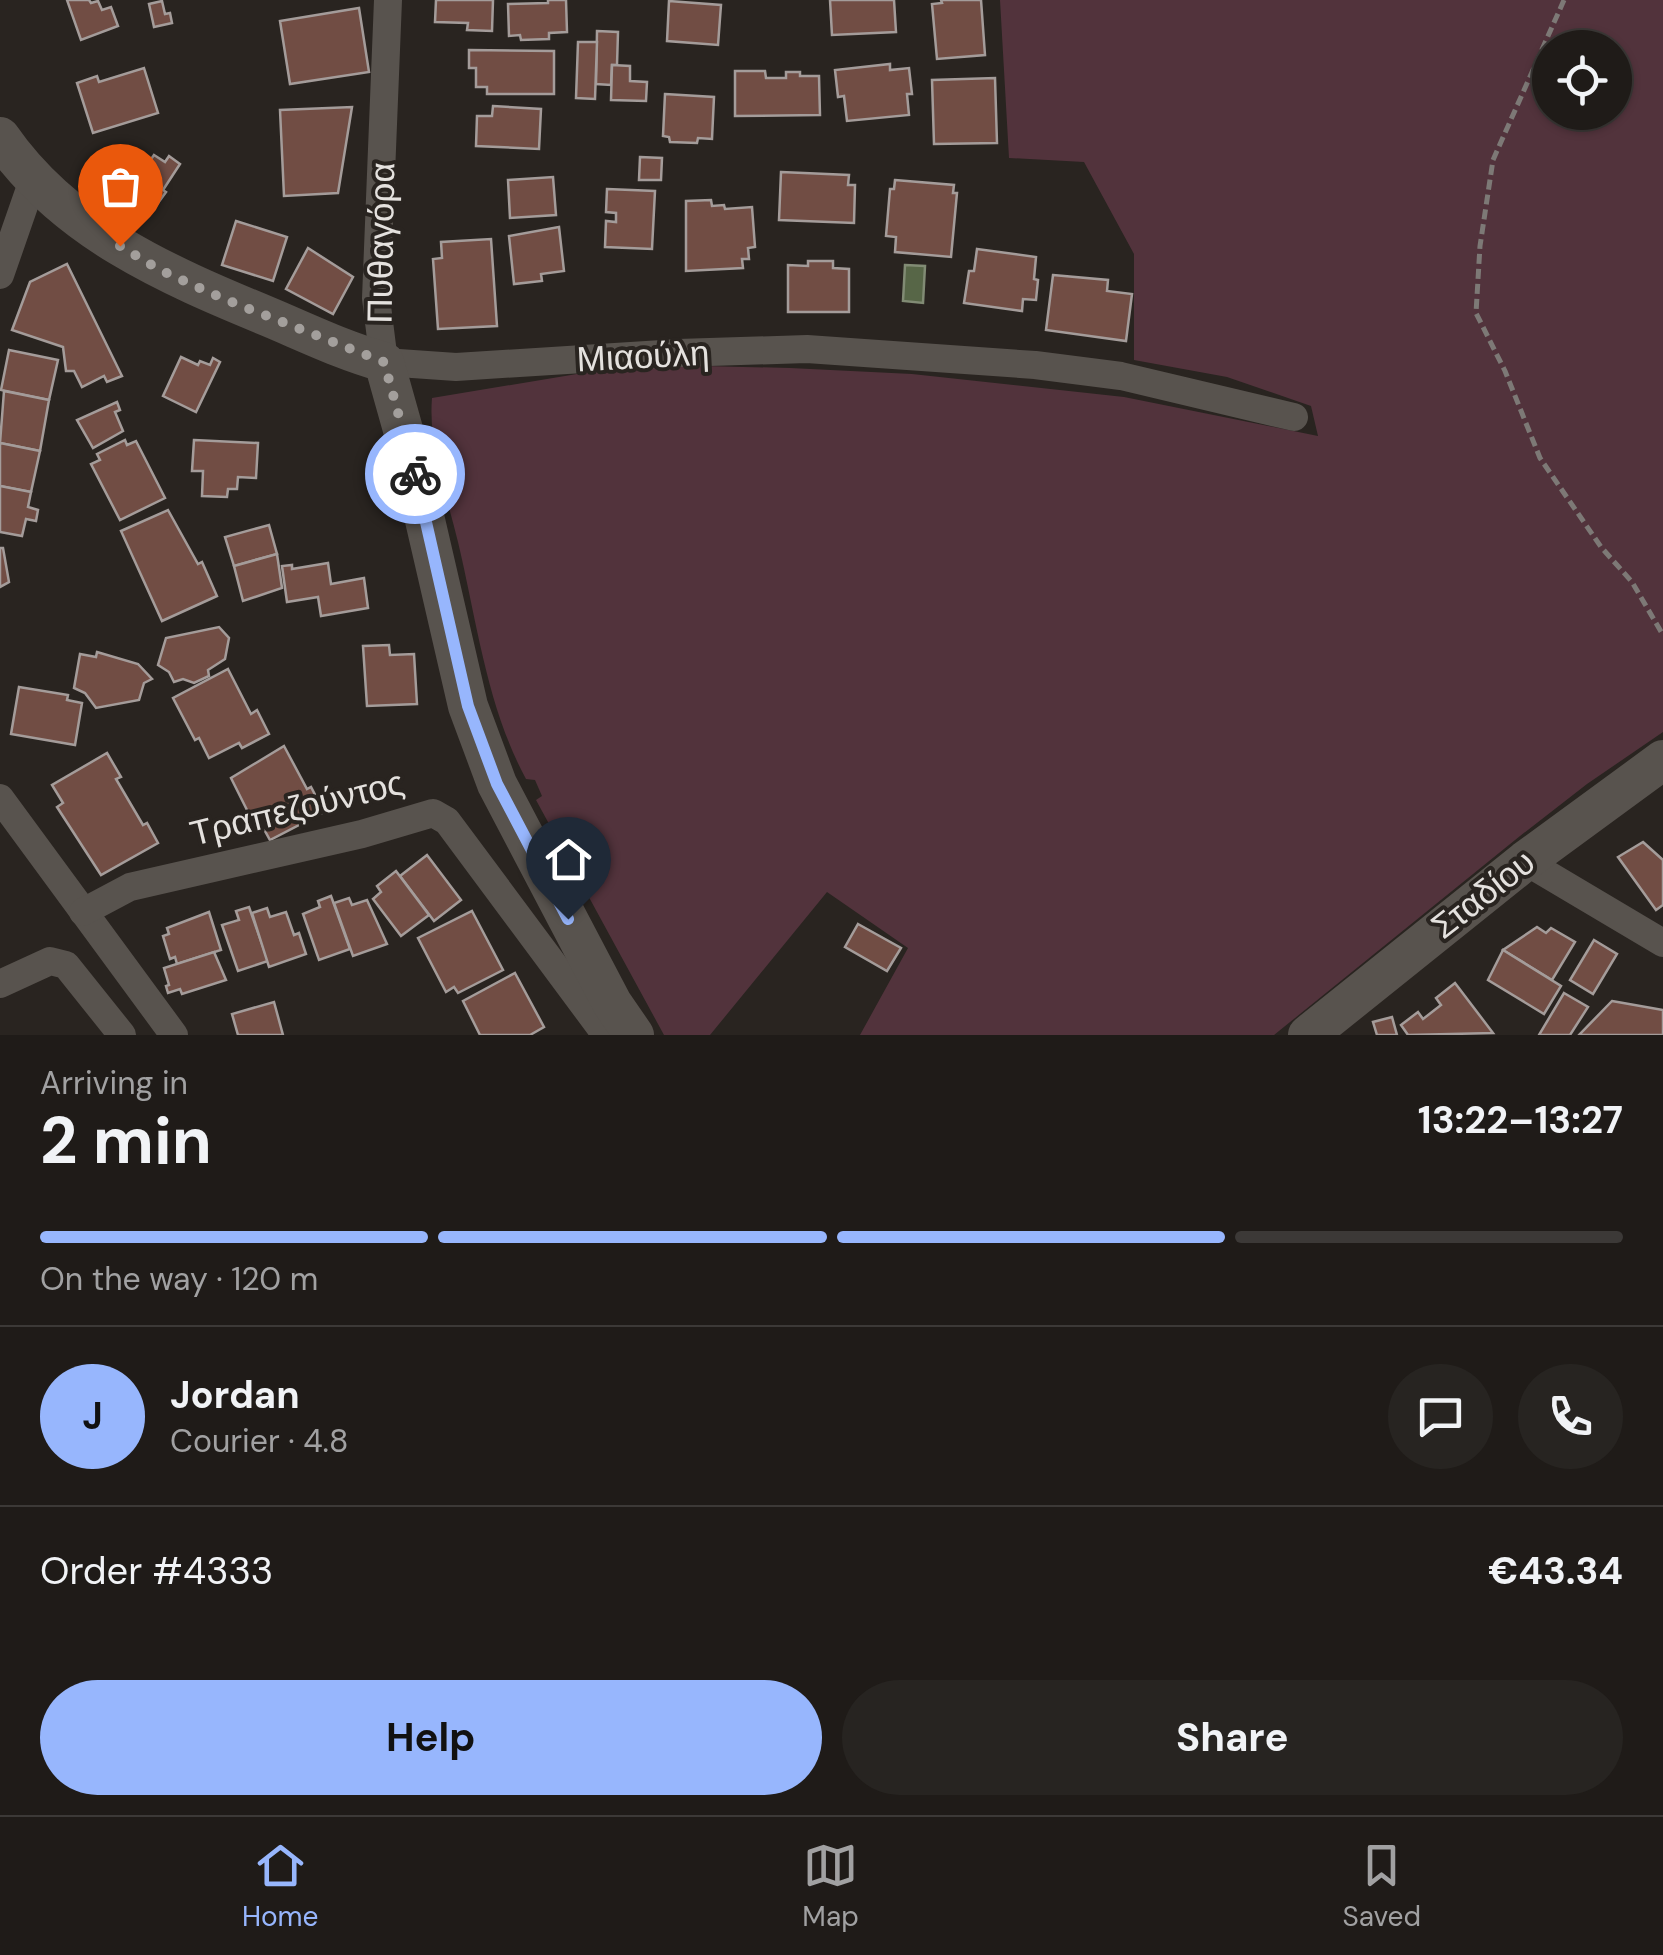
<!DOCTYPE html>
<html lang="en">
<head>
<meta charset="utf-8">
<style>
  body { margin:0; font-family:"DM Sans",sans-serif; background:#272421; color:#f1f3f6; height:100vh; display:flex; flex-direction:column; font-size:38px; white-space:nowrap }
  * { box-sizing:border-box; margin:0 }
  p { font-size:32px; color:#a1a1a2 }
  .icon { flex:none; width:55px; height:55px; fill:none; stroke:currentColor; stroke-width:2; stroke-linecap:round; stroke-linejoin:round }
  .map { position:relative; height:1035px; overflow:hidden }
  .side { display:flex; flex-direction:column; background:#1f1b18; flex:1 }
  .side>* { flex:none }
  .tools { position:absolute; left:1532px; top:30px; display:grid; gap:20px }
  .tools a { display:grid; place-items:center; width:100px; height:100px; border-radius:50%; background:#1f1b18; box-shadow:0 2px 8px #0004,0 0 0 2px #3c3937; font-size:50px }
  .pin { position:absolute; display:grid; place-items:center; width:85px; height:85px; color:#fff; margin:-102px -42px; border-radius:50% 50% 50% 0; rotate:-45deg; box-shadow:0 0 10px #0007 }
  .pin .icon { rotate:45deg }
  .courier { position:absolute; display:grid; place-items:center; width:100px; height:100px; margin:-50px; border:8px solid #97b6fd; border-radius:50%; background:#fff; color:#222; box-shadow:0 2px 12px #0007 }
  .summary em { font-style:normal; font-weight:700 }
  .summary div { display:flex; flex-direction:column-reverse }
  .summary { display:flex; align-items:center; justify-content:space-between; height:170px; padding:0 40px }
  h1 { font-size:65px; font-weight:700; line-height:75px }
  .bar { display:grid; grid-template-columns:repeat(4,1fr); gap:15px 10px; align-content:center; height:120px; padding:0 40px }
  .bar i { height:12px; border-radius:8px; background:#3c3937 }
  .bar .current { background:#97b6fd }
  .bar p { grid-column:span 4 }
  .line { display:flex; align-items:center; gap:25px; padding:0 40px; border-top:2px solid #3c3937 }
  .line div { flex:1 }
  .round { display:grid; place-items:center; flex:none; width:105px; height:105px; border-radius:52px; background:#272421 }
  .action { display:flex; gap:20px; margin-top:auto; padding:20px 40px }
  .action a { flex:1; height:115px; border-radius:60px; background:#97b6fd; color:#111; font-size:40px; font-weight:700; line-height:115px; text-align:center }
  .action a+a { background:#272421; color:#f1f3f6 }
  .menu { display:flex; justify-content:space-around; align-items:center; height:140px; border-top:2px solid #3c3937; background:#1f1b18; font-size:28px; color:#a1a1a2 }
  .menu a { display:grid; justify-items:center; gap:5px }
  .menu .current { color:#97b6fd }
  .map>svg:first-child { display:block }
</style>
</head>
<body>
<div class="map">
<svg width="1663" height="1035" viewBox="0 0 1663 1035">
  <rect width="100%" height="100%" fill="#292420"/>
  <path fill="#52333c" fill-rule="evenodd" d="M1000 0H1663V732L1587 784 1520 836 1274 1035H860L908 948 827 892 710 1035H664L536 800 542 796 535 780 526 779C487 707 477 622 458 542 447 496 428 446 432 398L601 370 659 365 790 368 912 374 1124 397 1318 436 1311 406 1227 377 1134 360V254L1084 162 1009 158ZM1550 48H1615V112H1550Z"/>
  <path fill="#576647" stroke="#818b74" stroke-width="2.5" d="M905 265 925 266 923 303 903 301Z"/>
  <g fill="#714d44" stroke="#a49c9a" stroke-width="2.5">
    <path d="M67 0H89L91 3 98 1 102 10 111 7 118 26 81 40Z"/>
    <path d="M436 0H493L492 31 467 30 468 23 435 22Z"/>
    <path d="M548 0H566L567 32 549 33V39L521 40 520 35 509 36 508 4 548 3Z"/>
    <path d="M830 0H894L896 32 832 35Z"/>
    <path d="M941 0H981L985 55 937 59 932 4 942 3Z"/>
    <path d="M162 1 165 14 170 13 172 23 154 27 149 4Z"/>
    <path d="M669 1 721 5 718 45 667 41Z"/>
    <path d="M359 8 369 72 290 84 280 21Z"/>
    <path d="M597 31 618 32 617 65H612L611 85 596 84Z"/>
    <path d="M578 42H597L595 99 576 98Z"/>
    <path d="M469 50 554 51V94H487V87H476V68H469Z"/>
    <path d="M890 64V70L909 68 912 94H907L909 115 847 121 844 96 838 97 835 70Z"/>
    <path d="M612 65 630 66V81L647 82 646 101 611 100Z"/>
    <path d="M144 68 158 113 93 133 77 83 97 76 99 82Z"/>
    <path d="M735 71H765L766 78H786V72H800V76H819L820 115 735 116Z"/>
    <path d="M995 78 997 143 934 144 932 80Z"/>
    <path d="M665 94 714 97 712 139 698 138 697 143 670 142 669 137 663 136Z"/>
    <path d="M493 106 541 109 539 149 476 146 477 116H492Z"/>
    <path d="M352 107 338 193 284 196 280 110Z"/>
    <path d="M154 155 165 162 169 156 180 164 163 190 166 192 158 203 155 201 141 222 111 202 119 189 123 192 137 170 142 172Z"/>
    <path d="M640 157 662 158 661 180H639Z"/>
    <path d="M781 172 849 175 848 185H855L854 223 779 220Z"/>
    <path d="M553 177 556 215 510 218 508 180Z"/>
    <path d="M895 180 954 185 953 193H957L951 257 895 252 896 237 886 236 890 189H894Z"/>
    <path d="M607 189 655 191 652 249 605 247 606 221 616 222V213L606 212Z"/>
    <path d="M711 200 712 206 724 205 725 209 752 207 755 247 748 248 749 259H742L743 268 686 271V201Z"/>
    <path d="M236 221 287 237 273 281 222 265Z"/>
    <path d="M559 227 564 271 541 274 542 281 514 284 509 236Z"/>
    <path d="M491 239 497 326 438 329 433 259 442 258 441 242Z"/>
    <path d="M308 248 353 277 333 314 286 289Z"/>
    <path d="M977 249 1036 257 1034 279 1038 280 1036 300 1023 299 1022 311 964 303 969 271H974Z"/>
    <path d="M808 261H833V268L849 269V312H788V265L808 266Z"/>
    <path d="M67 264 122 376 107 382 104 376 82 387 74 371H66L63 347 12 330 30 282Z"/>
    <path d="M1053 275 1108 280 1107 291 1132 294 1126 341 1046 330Z"/>
    <path d="M9 350 58 360 49 400 1 390Z"/>
    <path d="M181 357 198 365 200 361 210 365 213 358 220 362 196 412 163 396Z"/>
    <path d="M4 391 49 400 40 451 0 443Z"/>
    <path d="M117 402 120 410 115 412 123 431 93 448 77 420Z"/>
    <path d="M125 440 127 445 136 441 165 498 120 520 91 464 100 460 97 454Z"/>
    <path d="M194 440 258 443 256 478 238 477 237 489H228L227 497 202 496 203 471H192Z"/>
    <path d="M0 443 40 451 31 492 0 486Z"/>
    <path d="M0 486 31 492 28 507 38 510 36 521 26 519 22 536 0 532Z"/>
    <path d="M168 510 198 564 202 562 217 596 162 621 121 531Z"/>
    <path d="M269 525 277 554 234 566 225 537Z"/>
    <path d="M0 548H3L9 582 0 587Z"/>
    <path d="M277 554 282 588 243 601 234 566Z"/>
    <path d="M328 563 331 584 364 578 368 608 321 616 318 597 287 602 282 566 292 565V569Z"/>
    <path d="M219 627 229 638 225 659 208 670 209 676 194 683 183 679 174 682 169 672 158 665 166 638Z"/>
    <path d="M389 645 390 655 414 654 417 704 367 706 363 646Z"/>
    <path d="M97 652 138 664 152 679 144 683 139 700 96 708 85 693 74 688 80 654 96 657Z"/>
    <path d="M228 669 251 714 257 710 269 734 242 748 239 743 209 758 199 738 195 740 173 698Z"/>
    <path d="M19 687 68 695 67 700 82 703 75 745 11 734Z"/>
    <path d="M284 746 307 789 311 787 324 812 270 840 255 813 250 816 231 778Z"/>
    <path d="M107 753 121 777 116 779 143 825 147 823 158 843 101 875 57 807 63 803 52 785Z"/>
    <path d="M1643 842 1663 860V905L1656 910 1618 857Z"/>
    <path d="M427 855 461 900 434 921 400 876Z"/>
    <path d="M396 871 429 915 401 936 373 899 381 892 377 886Z"/>
    <path d="M331 896 350 949 319 960 303 914 320 907 318 901Z"/>
    <path d="M349 898 352 905 367 900 387 944 353 956 334 903Z"/>
    <path d="M249 907 268 961 238 971 222 925 239 920 236 911Z"/>
    <path d="M267 908 270 917 286 912 294 935 299 933 306 954 269 967 252 913Z"/>
    <path d="M472 911 503 970 458 993 454 987 446 992 418 938Z"/>
    <path d="M209 912 221 950 177 964 175 957 170 959 163 936 169 934 167 928Z"/>
    <path d="M858 924 901 948 887 971 845 947Z"/>
    <path d="M1537 927 1546 933 1551 928 1575 942 1552 980 1503 950Z"/>
    <path d="M1594 940 1617 954 1593 994 1570 980Z"/>
    <path d="M1503 950 1561 986 1544 1014 1488 980Z"/>
    <path d="M214 952 226 980 182 994 180 989 168 993 166 986 169 985 164 968Z"/>
    <path d="M515 973 544 1027 530 1035H480L463 1001Z"/>
    <path d="M1455 983 1493 1033 1408 1035 1401 1025 1418 1012 1423 1019 1441 1005 1436 998Z"/>
    <path d="M1564 993 1588 1007 1570 1035H1539Z"/>
    <path d="M1612 1001 1663 1010V1035H1579Z"/>
    <path d="M274 1002 283 1035H238L232 1014Z"/>
    <path d="M1392 1017 1397 1035H1377L1373 1022Z"/>
  </g>
  <g fill="none" stroke-linecap="round" stroke-linejoin="round">
    <path stroke="#7d7976" stroke-width="5" stroke-dasharray="10 5" stroke-linecap="butt" d="M1564 0 1493 160 1480 246 1476 313 1505 371 1540 458 1601 547 1632 582 1663 635"/>
    <g stroke="#58534e" stroke-width="28">
      <path d="M388 0 376 298 384 362 456 367 678 353 807 349 1035 365 1121 376 1294 417"/>
      <path d="M0 275 33 180"/>
      <path d="M0 798 174 1035"/>
      <path d="M1525 861 1663 943"/>
      <path d="M83 912 130 887 362 834 433 813 447 821 606 1035"/>
      <path d="M0 984 50 961 66 965 122 1035"/>
    </g>
    <g stroke="#58534e" stroke-width="40">
      <path d="M0 137C65 231 167 275 269 317 307 333 344 351 384 362L409 451 468 706 497 784 612 1003 634 1035"/>
      <path d="M1308 1035 1525 861 1663 760"/>
    </g>
  </g>
  <g fill="none" stroke-linecap="round" stroke-linejoin="round">
    <path stroke="#a39f9c" stroke-width="10" stroke-dasharray="0 18" d="M120 246 160 270 224 299 384 362 415 474"/>
    <path stroke="#97b6fd" stroke-width="12" d="M415 474 468 706 497 784 568 919"/>
  </g>
  <g text-anchor="middle" dominant-baseline="central" stroke-width="8" stroke-linejoin="round" paint-order="stroke">
    <g font-size="35" fill="#e4e1de" stroke="#292420">
      <text transform="translate(381 243) rotate(-89)">Πυθαγόρα</text>
      <text transform="translate(643 356) rotate(-3)">Μιαούλη</text>
      <text transform="translate(297 808) rotate(-14)">Τραπεζούντος</text>
      <text transform="translate(1483 894) rotate(-38)">Σταδίου</text>
    </g>
  </g>
</svg>
<div class="tools">
<a><svg class="icon" aria-label="locate" viewBox="0 0 24 24"><circle cx="12" cy="12" r="6"/><path d="M12 2v4M12 18v4M2 12h4M18 12h4"/></svg></a>
</div>
<div class="pin" style="left:120px;top:246px;background:#ea580c"><svg class="icon" aria-label="bag" viewBox="0 0 24 24"><path d="M5 8h14l-1 12H6zM9 8a3 3 0 0 1 6 0"/></svg></div>
<div class="pin" style="left:568px;top:919px;background:#1f2937"><svg class="icon" aria-label="home" viewBox="0 0 24 24"><path d="M3 11l9-7 9 7M6 9v11h12V9"/></svg></div>
<div class="courier" style="left:415px;top:474px"><svg class="icon" aria-label="bike" viewBox="0 0 24 24"><circle cx="6" cy="16" r="4"/><circle cx="18" cy="16" r="4"/><path d="M6 16l4-8h5l3 8M10 8l3 8H6M13 5h3"/></svg></div>
</div>
<section class="side">
<div class="summary"><div><h1>2 min</h1><p>Arriving in</p></div><em>13:22–13:27</em></div>
<div class="bar"><i class="current"></i><i class="current"></i><i class="current"></i><i></i><p>On the way · 120 m</p></div>
<div class="line" style="height:180px"><b class="round" style="background:#97b6fd;color:#111">J</b><div><b>Jordan</b><p>Courier · 4.8</p></div><a class="round"><svg class="icon" aria-label="chat" viewBox="0 0 24 24"><path d="M4 5h16v11H9l-5 4z"/></svg></a><a class="round"><svg class="icon" aria-label="phone" viewBox="0 0 24 24"><path d="M5 4h4l2 5-3 2q2 4 5 5l2-3 5 2v4C11 20 4 13 5 4z"/></svg></a></div>
<div class="line" style="height:130px"><div>Order #4333</div><b>€43.34</b></div>
<div class="action"><a>Help</a><a>Share</a></div>
</section>
<nav class="menu">
<a class="current"><svg class="icon" aria-label="home" viewBox="0 0 24 24"><path d="M3 11l9-7 9 7M6 9v11h12V9"/></svg>Home</a>
<a><svg class="icon" aria-label="map" viewBox="0 0 24 24"><path d="M3 6l6-2 6 2 6-2v14l-6 2-6-2-6 2zM9 4v14M15 6v14"/></svg>Map</a>
<a><svg class="icon" aria-label="saved" viewBox="0 0 24 24"><path d="M7 4h10v16l-5-4-5 4z"/></svg>Saved</a>
</nav>
</body>
</html>
